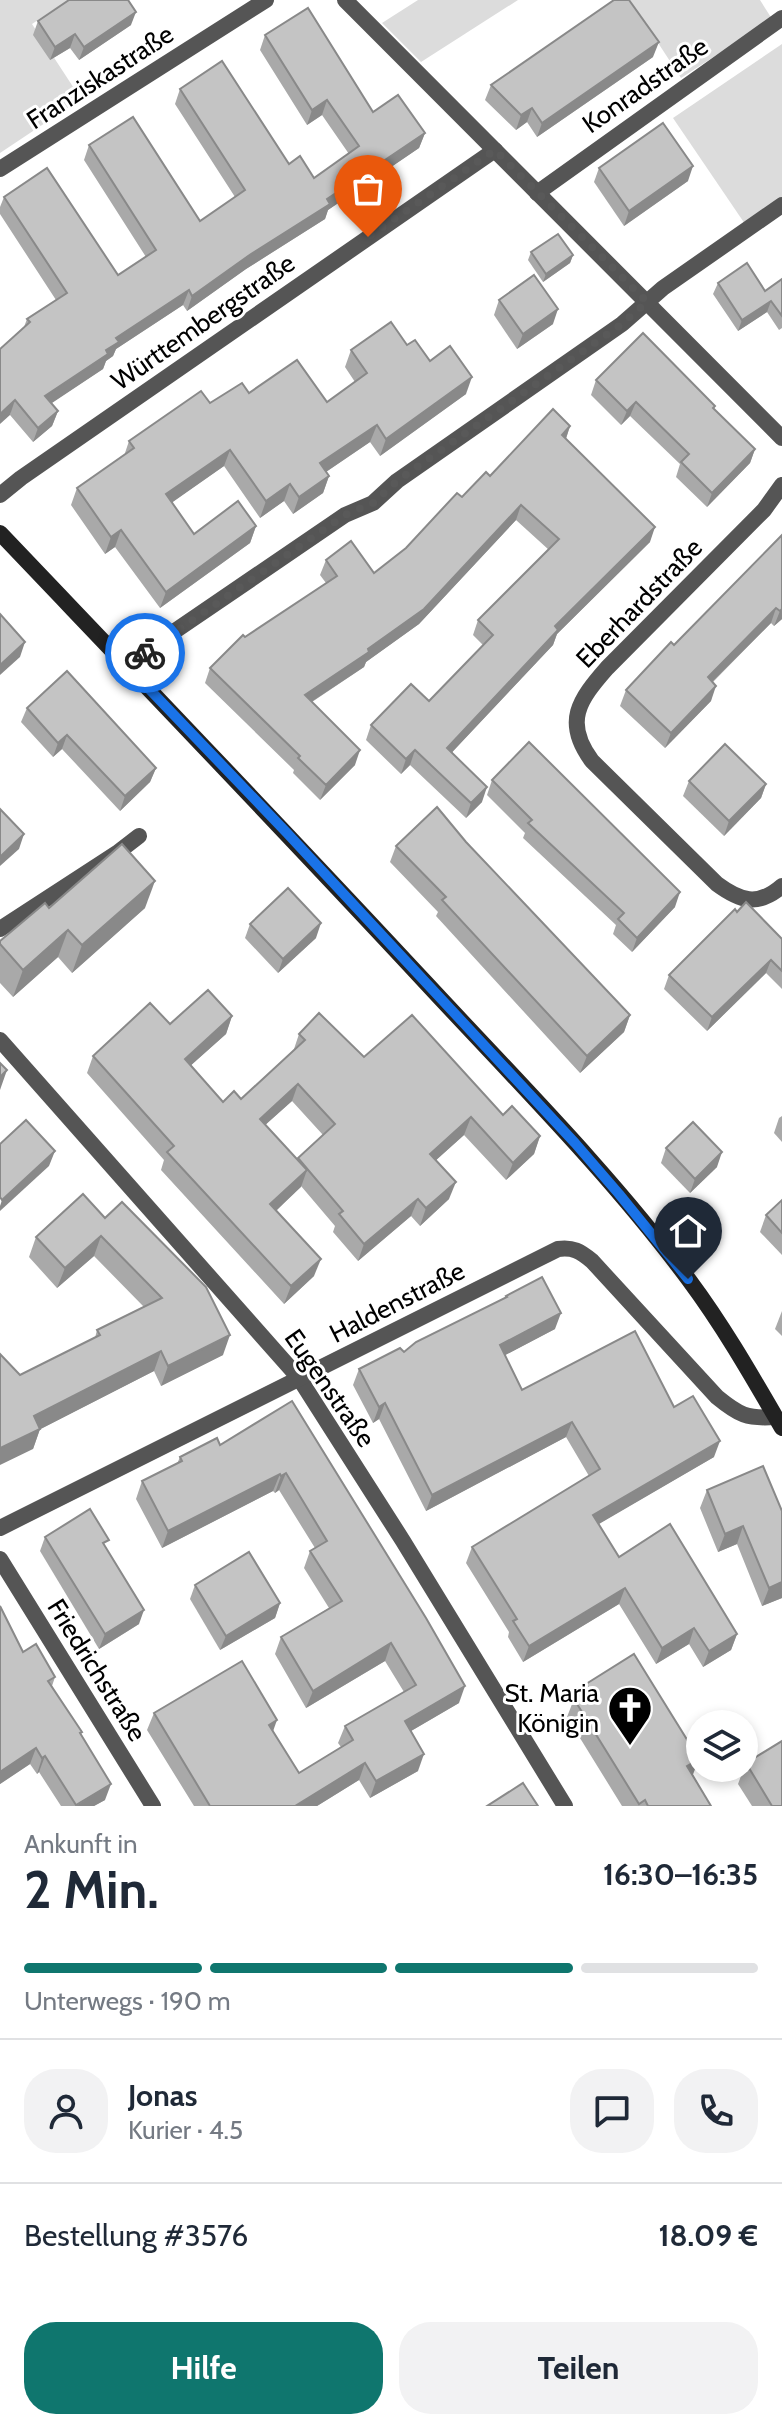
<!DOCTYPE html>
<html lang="de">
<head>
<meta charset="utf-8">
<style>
  body { margin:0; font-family:Cabin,sans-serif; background:#f2f2f3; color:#1f2937; height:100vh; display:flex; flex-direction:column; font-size:30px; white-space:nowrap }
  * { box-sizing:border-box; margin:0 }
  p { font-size:26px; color:#747a83 }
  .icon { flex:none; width:44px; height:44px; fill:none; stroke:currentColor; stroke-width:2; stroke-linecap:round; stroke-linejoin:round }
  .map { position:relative; height:1806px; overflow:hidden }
  .panel { display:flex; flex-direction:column; background:#fff; flex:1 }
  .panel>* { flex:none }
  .controls { position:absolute; left:686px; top:1710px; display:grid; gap:16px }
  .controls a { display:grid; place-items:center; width:72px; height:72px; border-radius:50%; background:#fff; box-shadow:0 4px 12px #0003; font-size:40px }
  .pin { position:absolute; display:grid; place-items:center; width:68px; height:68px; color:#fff; margin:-82px -34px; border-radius:50% 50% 50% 0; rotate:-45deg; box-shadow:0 0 8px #0007 }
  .pin .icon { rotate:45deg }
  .courier { position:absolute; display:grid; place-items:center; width:80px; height:80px; margin:-40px; border:6px solid #1a73e8; border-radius:50%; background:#fff; color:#222; box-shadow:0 2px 10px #0007 }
  .overview em { font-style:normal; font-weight:800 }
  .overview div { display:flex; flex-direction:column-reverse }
  .overview { display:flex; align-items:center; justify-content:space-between; height:136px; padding:0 24px }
  h1 { font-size:52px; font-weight:800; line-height:60px }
  .bar { display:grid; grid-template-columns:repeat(4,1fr); gap:12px 8px; align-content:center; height:96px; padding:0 24px }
  .bar i { height:10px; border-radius:6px; background:#e0e1e3 }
  .bar .active { background:#0f766e }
  .bar p { grid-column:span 4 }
  .line { display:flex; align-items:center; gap:20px; padding:0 24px; border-top:2px solid #e0e1e3 }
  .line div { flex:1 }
  .round { display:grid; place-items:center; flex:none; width:84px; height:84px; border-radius:32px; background:#f2f2f3 }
  .cta { display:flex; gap:16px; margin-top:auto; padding:16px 24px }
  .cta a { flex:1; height:92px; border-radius:32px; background:#0f766e; color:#fff; font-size:32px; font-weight:800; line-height:92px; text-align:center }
  .cta a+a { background:#f2f2f3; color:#1f2937 }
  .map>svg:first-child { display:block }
</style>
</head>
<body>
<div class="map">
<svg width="782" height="1806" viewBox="0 0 782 1806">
  <rect width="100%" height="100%" fill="#fff"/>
  <g fill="#dcdcdc">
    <path d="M0 0H68L32 24 81 99 0 153Z"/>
    <path d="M418 0H518L421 62 382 23Z"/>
    <path d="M630 0H760L772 19 681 78Z"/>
    <path d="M782 44V198L745 224 673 118Z"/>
  </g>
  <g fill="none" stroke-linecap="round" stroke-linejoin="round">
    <g stroke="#555" stroke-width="16">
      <path d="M345 0 782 438"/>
      <path d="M0 169 266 0"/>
      <path d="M537 193 782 18"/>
      <path d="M782 485 764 510 607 668C579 700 563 722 592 761L717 884C740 901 758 907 782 886"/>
      <path d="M0 495 21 478 495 150"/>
      <path d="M129 668 150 648 345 515 373 503 397 481 622 324 663 288 782 205"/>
      <path d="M0 929 117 853 139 836"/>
      <path d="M0 1040 299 1378 403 1541 565 1806"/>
      <path d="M0 1528 558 1249C573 1247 580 1251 592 1261L717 1397C739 1415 747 1419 775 1417"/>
      <path d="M0 1559 153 1806"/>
    </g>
    <path stroke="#222" stroke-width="16" d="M0 533C143 683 287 833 428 985 517 1081 611 1175 689 1280 724 1327 753 1378 782 1428"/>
  </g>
  <g fill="#a9a9a9" fill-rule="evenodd">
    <path d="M38 21 131 25 79 60 70 48 50 60 33 35Z"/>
    <path d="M265 35 373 112 425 133 419 148 328 210 325 219 246 269 187 311 183 305 116 349 113 356 106 361 103 369 51 403 58 411 52 426 33 442 10 415 24 327 27 319 56 300 0 214V207L4 197 118 275 146 257 84 160 89 145 200 221 235 197 175 104 180 89 289 164 314 178 349 154 322 115 307 125 260 50Z"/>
    <path d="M653 57 537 137 527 122 516 130 485 100 491 85Z"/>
    <path d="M599 168 688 181 624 226 594 182Z"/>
    <path d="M531 252 573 255 570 263 543 282 528 260Z"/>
    <path d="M782 279V328L779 330 767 312 738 331 713 294 718 283 765 291Z"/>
    <path d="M499 300 553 324 517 349 494 315Z"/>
    <path d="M407 345 430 361 466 394 380 456 370 442 326 472 329 476 323 493 293 514 284 501 260 518 224 466 172 502 194 534 256 526 250 543 160 608 115 547 105 554 71 505 77 488 124 456 129 441 210 403 249 393 327 402 355 382 345 367 351 350Z"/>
    <path d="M596 380 715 406 714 409 755 449 750 463 707 507 676 477 680 464 630 416 621 425 591 395Z"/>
    <path d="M570 426 566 439 650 542 557 634 553 645 452 752 482 802 466 818 410 765 401 774 366 740 371 725 429 701 483 645 473 635 478 620 549 550 516 520 419 624 366 662 364 667 312 702 355 765 320 800 293 773 294 770 205 683 210 668 245 637 326 583 320 575 326 560 374 573 406 548 462 497 490 476Z"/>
    <path d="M782 535V619L774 626 771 623 713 682 711 701 665 748 620 706 626 690 674 645Z"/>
    <path d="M27 708 156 768 150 782 120 811 62 749 53 757 21 722Z"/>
    <path d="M492 780 675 907 632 952 613 934 616 925 523 838 525 833 487 795Z"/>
    <path d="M689 781 766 784 761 798 724 836 683 796Z"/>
    <path d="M466 842 630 1015 624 1032 580 1073 436 916 438 912 390 862 396 846Z"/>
    <path d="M49 908H145L72 973 58 957 13 997 0 983V941Z"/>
    <path d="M737 912 782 939V989L766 973 707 1031 664 989 669 975Z"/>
    <path d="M250 924 316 938 278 973 245 938Z"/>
    <path d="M232 1016 226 1034 191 1065 223 1102 241 1099 293 1052 299 1034 364 1057 503 1115 540 1136 534 1154 506 1180 464 1135 436 1160 449 1199 420 1226 411 1216 358 1261 333 1232 335 1226 301 1186 276 1211 314 1276 284 1304 161 1170 164 1160 87 1073 93 1056 170 1024ZM292 1101 323 1135 298 1160 265 1125Z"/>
    <path d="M782 1116V1142L774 1133 779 1118Z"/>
    <path d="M666 1148 717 1167 690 1193 661 1163Z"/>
    <path d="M83 1194 223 1355 161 1386 154 1371 40 1429 33 1449 20 1375 95 1338 97 1330 144 1307 94 1256 57 1288 29 1257 36 1237Z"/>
    <path d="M782 1200V1255L760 1232 766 1215Z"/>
    <path d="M506 1296 555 1329 505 1355 522 1390 674 1407 714 1457 598 1524 619 1557 737 1634 731 1650 703 1667 689 1644 656 1664 619 1604 523 1662 508 1637 509 1632 466 1563 472 1547 589 1476 566 1437 426 1511 379 1419 373 1423 353 1385 359 1369 404 1352 505 1298Z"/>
    <path d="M782 1311V1336L775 1329Z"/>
    <path d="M292 1401 459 1703 411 1731 418 1771 370 1798 359 1780 317 1806H194L147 1730 154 1713 273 1732 299 1773 341 1747 338 1743 345 1726 404 1692 385 1661 306 1708 275 1654 281 1637 329 1608 304 1568 310 1551 315 1548 279 1490 275 1493 273 1491 162 1548 136 1499 142 1481 177 1464 180 1457 220 1445Z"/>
    <path d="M707 1490 782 1511V1598L762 1606 737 1544 718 1552 700 1508Z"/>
    <path d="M45 1537 106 1547 139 1624 99 1649 40 1551Z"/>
    <path d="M195 1585 280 1603 275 1618 220 1650 190 1599Z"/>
    <path d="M0 1606 23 1652 55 1677 52 1686 81 1735 105 1800 94 1806H61L39 1772 37 1774 30 1764 0 1784Z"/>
    <path d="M586 1684 693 1775 711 1806H622L567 1717 574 1699 582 1694Z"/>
    <path d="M746 1763 782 1806H752L738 1784Z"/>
  </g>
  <g fill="#898989">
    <path d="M136 12 131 25 79 60 84 47Z"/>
    <path d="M75 34 70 48 50 60 55 47Z"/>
    <path d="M659 42 653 57 537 137 542 123Z"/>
    <path d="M327 100 322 115 307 125 312 110Z"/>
    <path d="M532 108 527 122 516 130 521 115Z"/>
    <path d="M425 133 419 148 328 210 325 219 246 269 187 311 192 296 327 199Z"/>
    <path d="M693 166 688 181 624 226 629 211Z"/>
    <path d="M573 255 570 263 543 282 546 274Z"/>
    <path d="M189 290 183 305 116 349 113 356 106 361 103 369 40 411 45 396 106 350 116 338Z"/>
    <path d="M771 301 767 312 738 331 742 320Z"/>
    <path d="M558 309 553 324 517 349 523 334Z"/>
    <path d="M472 377 466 394 380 456 386 439Z"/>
    <path d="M15 400 10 415 0 424V414Z"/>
    <path d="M636 402 630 416 621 425 627 411Z"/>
    <path d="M58 411 52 426 33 442 38 428Z"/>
    <path d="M377 425 370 442 314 480 320 463Z"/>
    <path d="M570 426 565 441 562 435Z"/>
    <path d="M755 449 750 463 707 507 712 493Z"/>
    <path d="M230 450 224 466 160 511 166 494Z"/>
    <path d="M329 476 323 493 293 514 299 497Z"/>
    <path d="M290 484 284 501 260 518 266 501Z"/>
    <path d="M521 505 516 520 419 624 366 662 364 667 299 710 305 695 368 649Z"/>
    <path d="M256 526 250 543 160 608 166 592Z"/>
    <path d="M655 527 650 542 557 634 553 645 442 763 447 748 555 626Z"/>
    <path d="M121 530 115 547 105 554 111 537Z"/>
    <path d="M776 608 771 623 702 692 708 677Z"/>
    <path d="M782 609V619L774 626 780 611Z"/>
    <path d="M25 642 20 657 0 675V665Z"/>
    <path d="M716 686 711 701 665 748 671 733Z"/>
    <path d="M67 735 62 749 53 757 58 743Z"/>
    <path d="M360 750 355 765 320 800 326 785Z"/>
    <path d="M415 750 410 765 401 774 406 759Z"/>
    <path d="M156 768 150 782 120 811 125 796Z"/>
    <path d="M766 784 761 798 724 836 729 821Z"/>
    <path d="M487 787 482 802 466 818 471 803Z"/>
    <path d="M24 834 19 849 0 866V857Z"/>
    <path d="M155 881 145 908 72 973 82 945Z"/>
    <path d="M680 892 675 907 632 952 637 938Z"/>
    <path d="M321 923 316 938 278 973 283 959Z"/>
    <path d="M68 930 58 957 13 997 23 970Z"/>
    <path d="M771 960 766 973 707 1031 712 1017Z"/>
    <path d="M630 1015 624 1032 580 1073 587 1056Z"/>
    <path d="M232 1016 226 1034 179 1076 185 1059Z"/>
    <path d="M7 1070 0 1090V1077Z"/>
    <path d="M298 1084 292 1101 253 1136 260 1119Z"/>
    <path d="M471 1117 464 1135 424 1171 430 1154Z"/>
    <path d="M540 1136 534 1154 506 1180 513 1163Z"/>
    <path d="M55 1151 49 1166 0 1211V1206L2 1200Z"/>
    <path d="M722 1152 717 1167 690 1193 695 1179Z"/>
    <path d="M307 1170 301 1187 264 1222 270 1204Z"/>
    <path d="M456 1182 449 1199 420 1226 426 1208Z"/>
    <path d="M418 1199 411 1216 358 1261 364 1244Z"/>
    <path d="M101 1236 94 1256 57 1288 65 1268Z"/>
    <path d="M321 1259 314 1276 284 1304 291 1286Z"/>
    <path d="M561 1313 555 1329 494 1361 500 1345Z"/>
    <path d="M230 1335 223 1355 161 1386 168 1366Z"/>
    <path d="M161 1351 154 1371 33 1433 40 1429 33 1449 0 1465V1448L34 1416Z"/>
    <path d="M385 1403 379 1419 373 1423 379 1407Z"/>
    <path d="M572 1422 566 1437 426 1511 432 1495Z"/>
    <path d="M720 1441 714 1457 587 1531 593 1515Z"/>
    <path d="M286 1473 279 1490 275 1493 281 1476Z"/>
    <path d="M280 1474 273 1491 162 1548 168 1531Z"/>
    <path d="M743 1526 737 1544 718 1552 725 1534Z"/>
    <path d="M782 1582V1598L762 1606 769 1588Z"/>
    <path d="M625 1588 619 1604 523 1662 529 1646Z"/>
    <path d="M280 1603 275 1618 220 1650 226 1636Z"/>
    <path d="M144 1610 139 1624 99 1649 105 1634Z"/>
    <path d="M694 1628 689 1644 656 1664 662 1648Z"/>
    <path d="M737 1634 731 1650 703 1667 709 1651Z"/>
    <path d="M391 1643 385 1661 306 1708 313 1691Z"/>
    <path d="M465 1686 459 1703 399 1738 405 1721Z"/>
    <path d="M277 1720 271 1737 269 1725Z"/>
    <path d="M36 1748 30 1764 0 1784V1772Z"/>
    <path d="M424 1754 418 1771 370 1798 376 1781Z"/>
    <path d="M45 1756 39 1772 37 1774 42 1758Z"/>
    <path d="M699 1759 692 1777 687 1766Z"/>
    <path d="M365 1763 359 1780 317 1806H295Z"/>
    <path d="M111 1784 105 1800 94 1806H76Z"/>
  </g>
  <g fill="#c4c4c4" stroke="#898989" stroke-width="2">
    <path d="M69 0H128L136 12 84 47 75 34 55 47 38 21Z"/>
    <path d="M614 0H629L659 42 542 123 532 108 521 115 491 85Z"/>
    <path d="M308 8 373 112 398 95 425 133 327 199 330 204 251 254 192 296 189 290 116 338 119 342 106 350 108 354 45 396 58 411 38 428 15 400 0 414V349L30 322 27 319 67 293 4 197 47 168 118 275 156 250 89 145 133 117 200 221 245 190 180 89 222 61 289 164 300 156 314 178 359 146 327 100 312 110 265 35Z"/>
    <path d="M663 123 693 166 629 211 599 168Z"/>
    <path d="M558 234 573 255 546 274 531 252Z"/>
    <path d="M747 263 765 291 782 279V316L771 301 742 320 718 283Z"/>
    <path d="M534 275 558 309 523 334 499 300Z"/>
    <path d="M391 322 407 345 415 340 430 361 450 346 472 377 386 439 377 425 320 463 329 476 299 497 290 484 266 501 230 450 166 494 194 534 238 501 256 526 166 592 121 530 111 537 77 488 134 448 129 441 201 391 210 403 242 383 249 393 297 360 327 402 367 373 351 350Z"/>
    <path d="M643 333 715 406 713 408 755 449 712 493 681 462 689 454 636 402 627 411 596 380Z"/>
    <path d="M553 409 570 426 562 435 655 527 555 626 558 630 447 748 487 787 471 803 415 750 406 759 371 725 411 684 429 701 493 635 478 620 559 539 521 505 424 609 368 649 369 652 305 695 360 750 326 785 298 758 300 756 210 668 243 635 245 637 337 576 326 560 351 541 374 573 406 548 457 493 462 497 486 472 490 476Z"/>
    <path d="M782 535V609L780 611 776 608 708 677 716 686 671 733 626 690 671 642 674 645Z"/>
    <path d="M0 614 25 642 0 665Z"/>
    <path d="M67 671 156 768 125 796 67 735 58 743 27 708Z"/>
    <path d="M529 742 680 892 637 938 618 919 624 913 528 823 532 820 492 780Z"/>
    <path d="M725 744 766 784 729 821 689 781Z"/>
    <path d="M437 807 466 842 630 1015 587 1056 442 900 446 897 396 846Z"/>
    <path d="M0 809 24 834 0 857Z"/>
    <path d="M122 844 155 881 82 945 68 930 23 970 0 944V941L45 903 49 908Z"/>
    <path d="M288 888 321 923 283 959 250 924Z"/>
    <path d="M746 902 782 939V971L771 960 712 1017 669 975 735 909 737 912Z"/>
    <path d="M208 990 232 1016 185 1059 223 1102 234 1091 241 1099 305 1040 299 1034 319 1013 364 1057 412 1015 503 1115 512 1106 540 1136 513 1163 471 1117 430 1154 456 1182 426 1208 418 1199 364 1244 339 1214 343 1211 298 1158 335 1124 298 1084 260 1119 307 1170 270 1204 321 1259 291 1286 167 1152 174 1146 93 1056 150 1003 170 1024Z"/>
    <path d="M0 1063 7 1070 0 1077Z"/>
    <path d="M26 1120 55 1151 2 1200 0 1197V1144Z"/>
    <path d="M693 1122 722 1152 695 1179 666 1148Z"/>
    <path d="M83 1194 105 1218 122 1202 206 1287 230 1335 168 1366 161 1351 34 1416 40 1429 0 1448V1354L20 1375 100 1335 97 1330 162 1298 101 1236 65 1268 36 1237Z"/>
    <path d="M782 1200V1233L766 1215Z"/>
    <path d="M542 1277 561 1313 500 1345 522 1390 635 1331 674 1407 693 1396 720 1441 593 1515 619 1557 670 1524 737 1634 709 1651 694 1628 662 1648 625 1588 529 1646 513 1621 517 1619 472 1547 600 1469 572 1422 432 1495 385 1403 379 1407 359 1369 400 1348 404 1352 416 1342 507 1297 506 1296Z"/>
    <path d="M292 1401 426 1618 465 1686 405 1721 424 1754 376 1781 365 1763 295 1806H210L154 1713 242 1661 277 1720 269 1725 299 1773 353 1740 345 1726 416 1685 391 1643 313 1691 281 1637 342 1601 310 1551 327 1541 286 1473 281 1476 280 1474 168 1531 142 1481 182 1461 180 1457 217 1438 220 1445Z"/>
    <path d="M763 1466 782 1511V1582L769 1588 743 1526 725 1534 707 1490Z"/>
    <path d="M90 1509 109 1540 103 1543 144 1610 105 1634 45 1537Z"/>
    <path d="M249 1552 280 1603 226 1636 195 1585Z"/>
    <path d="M0 1606 23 1652 36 1644 55 1677 48 1681 82 1732 80 1733 111 1784 76 1805 45 1756 42 1758 36 1748 0 1772Z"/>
    <path d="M634 1654 699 1759 687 1766 711 1806H648L645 1800 639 1804 574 1699 589 1689 586 1684Z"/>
    <path d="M782 1741V1806H772L746 1763Z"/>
    <path d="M523 1783 538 1806H487Z"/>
  </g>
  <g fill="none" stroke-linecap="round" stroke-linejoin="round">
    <path stroke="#595959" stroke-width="8" stroke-dasharray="0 14.4" d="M145 653 345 515 373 503 397 481 622 324 647 302 495 150 368 237"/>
    <path stroke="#1a73e8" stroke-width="10" d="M145 653 129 668 287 833 575 1143 619 1194 688 1279"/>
  </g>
  <defs>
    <g id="church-pin" transform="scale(2.3)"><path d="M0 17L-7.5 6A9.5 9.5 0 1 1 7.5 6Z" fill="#000" stroke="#fff"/><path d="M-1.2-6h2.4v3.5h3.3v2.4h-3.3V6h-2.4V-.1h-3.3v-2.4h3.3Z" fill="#fff"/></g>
  </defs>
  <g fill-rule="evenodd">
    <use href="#church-pin" x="630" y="1708"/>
  </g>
  <g text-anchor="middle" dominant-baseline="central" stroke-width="6" stroke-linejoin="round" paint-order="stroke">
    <g font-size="26" fill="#000" stroke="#fff">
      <text transform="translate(100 77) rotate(-33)">Franziskastraße</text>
      <text transform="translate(645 85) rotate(-35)">Konradstraße</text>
      <text transform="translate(203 322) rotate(-35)">Württembergstraße</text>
      <text transform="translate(639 603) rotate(-46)">Eberhardstraße</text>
      <text transform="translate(397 1302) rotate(-27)">Haldenstraße</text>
      <text transform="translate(330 1388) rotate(55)">Eugenstraße</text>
      <text transform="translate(97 1670) rotate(58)">Friedrichstraße</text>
    </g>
    <g font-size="26" fill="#000" stroke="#fff" text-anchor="end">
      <text x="599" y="1693">St. Maria<tspan x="599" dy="30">Königin</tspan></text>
    </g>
  </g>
</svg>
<div class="controls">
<a><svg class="icon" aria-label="layers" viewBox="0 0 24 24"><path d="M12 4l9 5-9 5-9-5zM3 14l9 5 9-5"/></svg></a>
</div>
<div class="pin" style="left:368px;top:237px;background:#ea580c"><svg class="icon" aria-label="bag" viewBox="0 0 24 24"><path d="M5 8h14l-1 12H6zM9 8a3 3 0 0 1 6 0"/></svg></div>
<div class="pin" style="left:688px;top:1279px;background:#1f2937"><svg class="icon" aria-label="home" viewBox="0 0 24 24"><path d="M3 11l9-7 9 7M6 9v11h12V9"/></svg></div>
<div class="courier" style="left:145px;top:653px"><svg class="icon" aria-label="bike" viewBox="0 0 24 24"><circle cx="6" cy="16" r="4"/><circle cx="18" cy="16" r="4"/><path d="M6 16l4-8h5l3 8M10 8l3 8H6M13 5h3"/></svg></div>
</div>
<section class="panel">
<div class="overview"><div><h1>2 Min.</h1><p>Ankunft in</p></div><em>16:30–16:35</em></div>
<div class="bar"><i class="active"></i><i class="active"></i><i class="active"></i><i></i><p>Unterwegs · 190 m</p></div>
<div class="line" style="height:144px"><a class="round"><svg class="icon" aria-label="person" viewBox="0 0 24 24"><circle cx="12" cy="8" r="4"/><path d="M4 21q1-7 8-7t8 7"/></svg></a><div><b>Jonas</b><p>Kurier · 4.5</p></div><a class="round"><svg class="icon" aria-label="chat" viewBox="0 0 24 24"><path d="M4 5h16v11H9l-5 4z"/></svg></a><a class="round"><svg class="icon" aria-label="phone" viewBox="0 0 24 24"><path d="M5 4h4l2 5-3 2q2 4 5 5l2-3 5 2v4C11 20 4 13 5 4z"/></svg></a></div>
<div class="line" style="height:104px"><div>Bestellung #3576</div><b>18.09 €</b></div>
<div class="cta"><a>Hilfe</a><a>Teilen</a></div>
</section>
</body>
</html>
